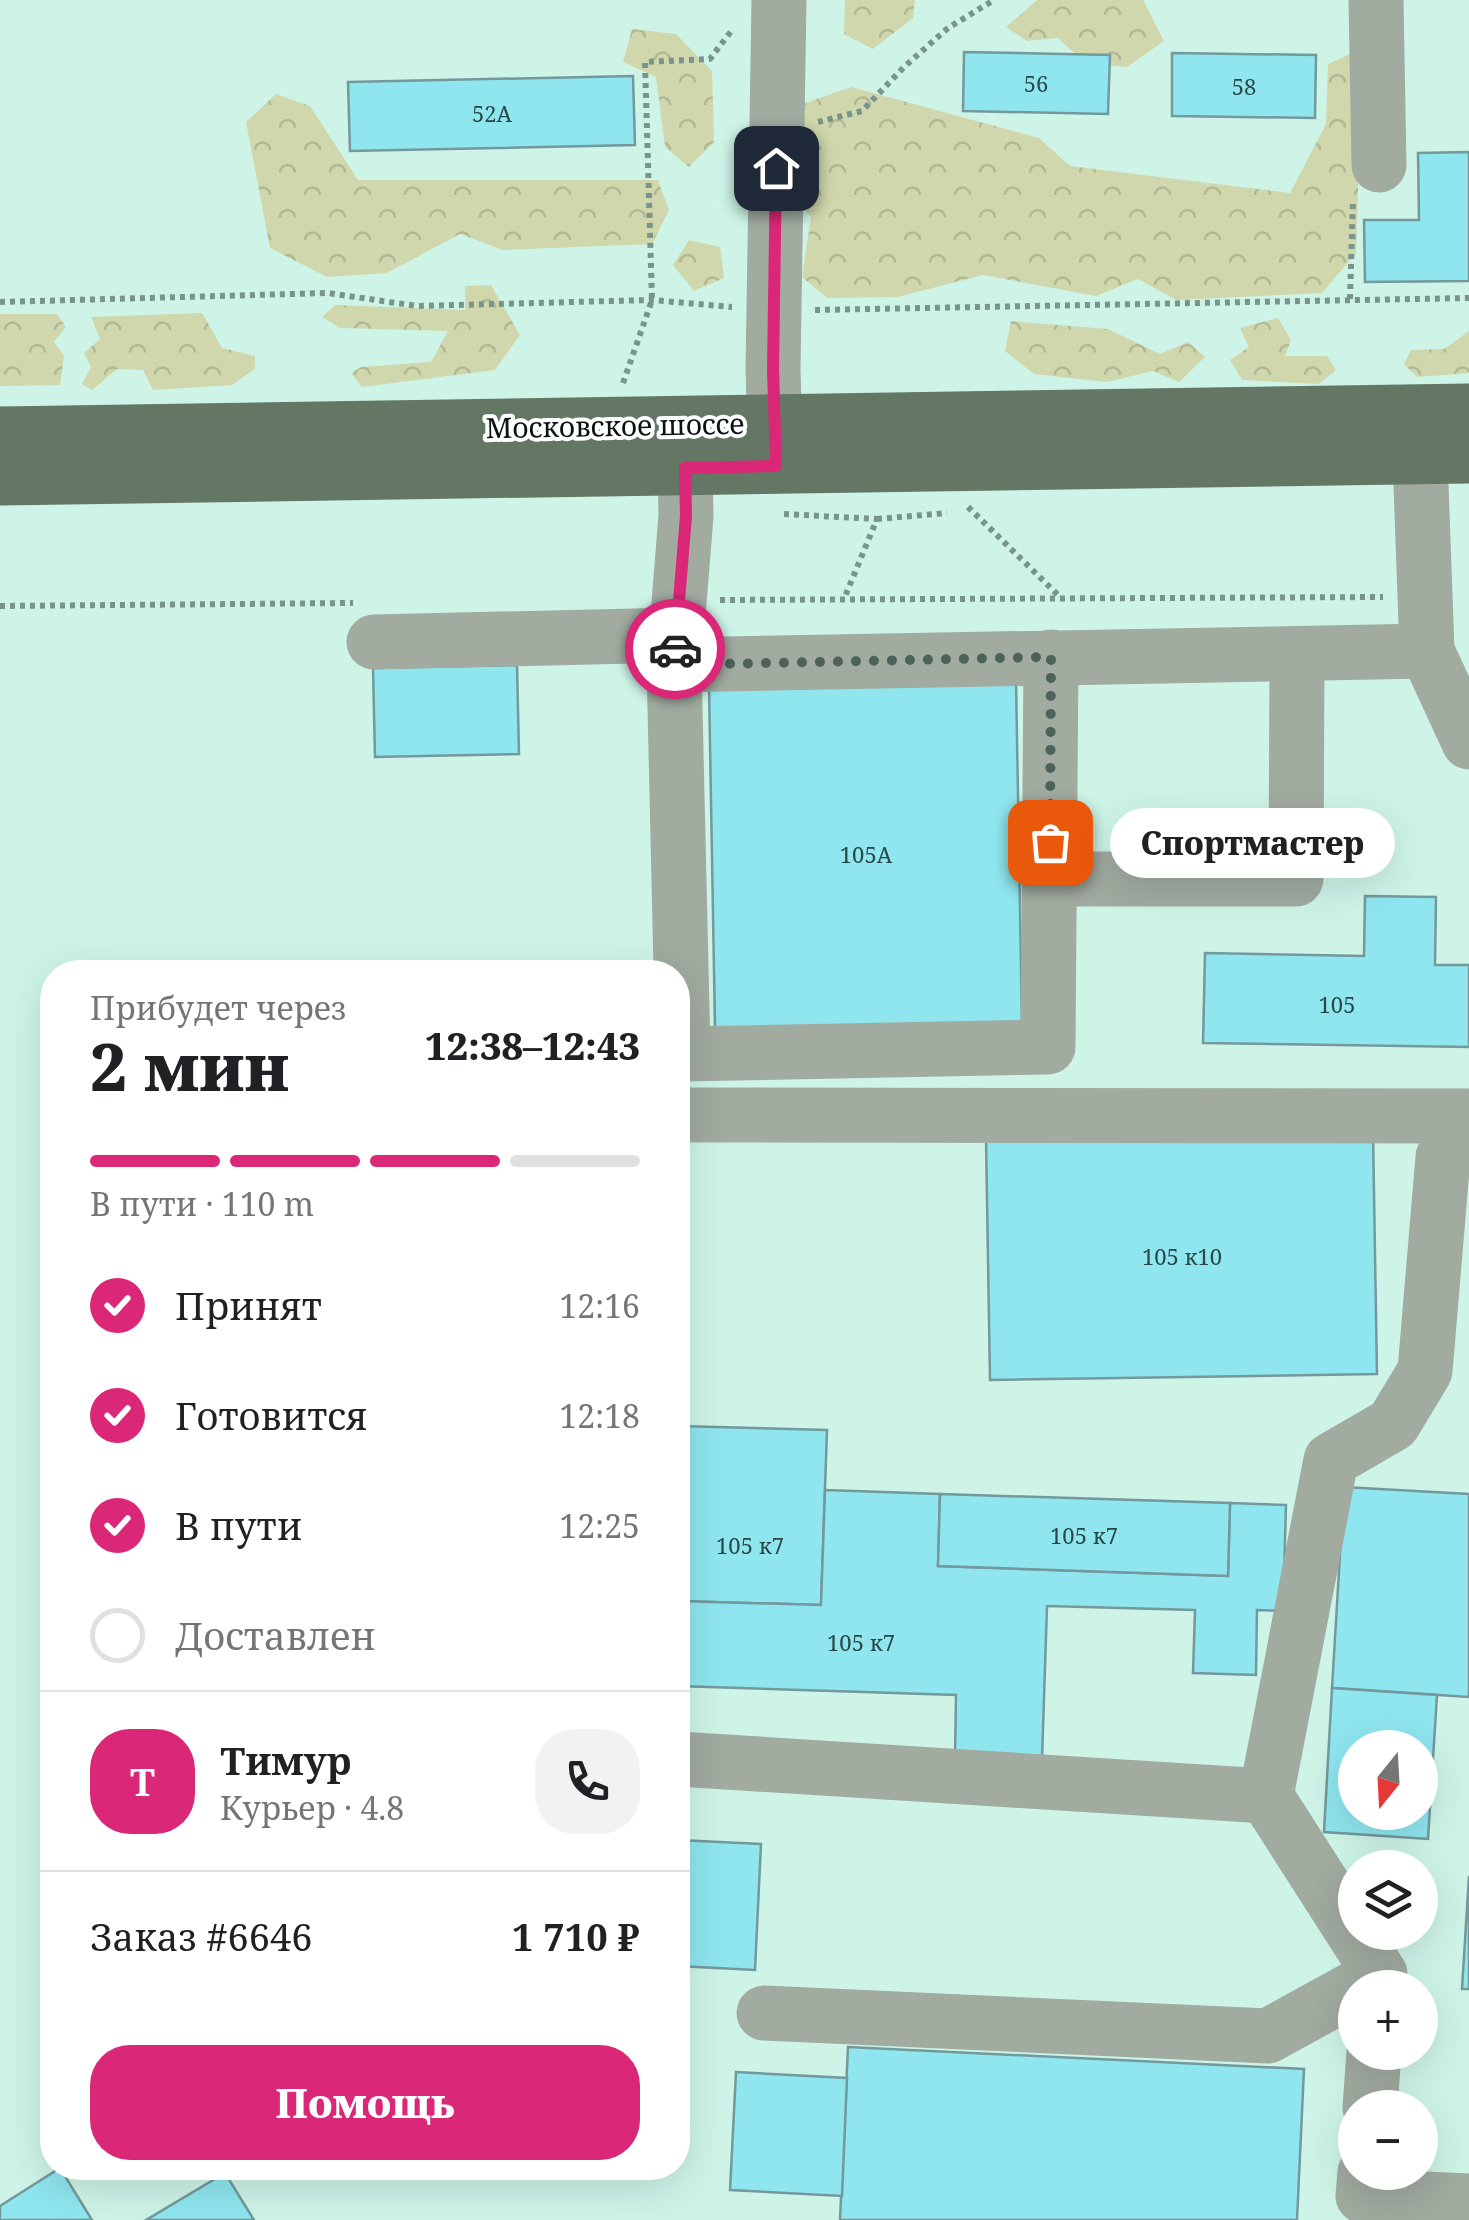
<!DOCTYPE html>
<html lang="ru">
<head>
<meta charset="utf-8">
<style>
  body { margin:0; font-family:"Noto Serif",serif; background:#f2f2f2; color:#202124; height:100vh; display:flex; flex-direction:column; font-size:38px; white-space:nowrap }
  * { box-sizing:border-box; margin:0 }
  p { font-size:32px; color:#757577 }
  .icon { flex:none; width:55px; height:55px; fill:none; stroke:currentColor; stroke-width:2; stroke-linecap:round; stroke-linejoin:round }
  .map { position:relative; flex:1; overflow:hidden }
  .panel { position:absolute; left:40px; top:960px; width:650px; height:1220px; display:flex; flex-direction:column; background:#fff; border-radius:40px; box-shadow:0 10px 40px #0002 }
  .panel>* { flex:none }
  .needle { width:65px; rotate:198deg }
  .tools { position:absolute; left:1338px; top:1730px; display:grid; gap:20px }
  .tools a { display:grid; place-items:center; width:100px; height:100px; border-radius:50%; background:#fff; box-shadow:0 10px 40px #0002; font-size:50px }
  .pin { position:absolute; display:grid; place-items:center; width:85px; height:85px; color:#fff; margin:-42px; border-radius:20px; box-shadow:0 5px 15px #0006 }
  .courier { position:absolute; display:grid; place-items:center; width:100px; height:100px; margin:-50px; border:8px solid #db2777; border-radius:50%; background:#fff; color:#222; box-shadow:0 2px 12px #0007 }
  .bubble { position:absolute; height:70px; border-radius:35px; background:#fff; box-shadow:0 10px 40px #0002; font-size:32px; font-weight:800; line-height:70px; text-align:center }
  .headline em { font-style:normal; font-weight:800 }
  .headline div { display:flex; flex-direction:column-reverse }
  .headline { display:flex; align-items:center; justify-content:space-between; height:170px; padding:0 50px }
  h1 { font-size:65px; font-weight:800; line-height:75px }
  .bar { display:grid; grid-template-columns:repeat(4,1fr); gap:15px 10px; align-content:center; height:120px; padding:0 50px }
  .bar i { height:12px; border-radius:8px; background:#e0e0e0 }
  .bar .on { background:#db2777 }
  .bar p { grid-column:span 4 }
  .line { display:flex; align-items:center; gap:25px; padding:0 50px; border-top:2px solid #e0e0e0 }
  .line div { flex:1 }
  .round { display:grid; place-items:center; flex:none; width:105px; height:105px; border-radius:40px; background:#f2f2f2 }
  ol { padding:0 50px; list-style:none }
  li { display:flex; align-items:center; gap:30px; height:110px }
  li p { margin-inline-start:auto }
  li .icon { padding:10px; border-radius:50%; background:#db2777; color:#fff; stroke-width:4 }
  li:last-child { color:#757577 }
  li i { width:55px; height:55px; border:5px solid #e0e0e0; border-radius:50% }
  .button { display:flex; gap:20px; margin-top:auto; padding:20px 50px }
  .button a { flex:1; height:115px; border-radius:40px; background:#db2777; color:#fff; font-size:40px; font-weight:800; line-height:115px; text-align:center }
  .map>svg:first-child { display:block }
</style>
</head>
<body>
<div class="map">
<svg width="1469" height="2220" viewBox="0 0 1469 2220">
  <defs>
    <pattern id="forest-crowns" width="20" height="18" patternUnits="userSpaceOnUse" patternTransform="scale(2.5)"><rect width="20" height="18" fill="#d0d7ac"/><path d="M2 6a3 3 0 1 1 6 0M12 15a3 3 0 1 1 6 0" fill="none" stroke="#b1b893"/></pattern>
  </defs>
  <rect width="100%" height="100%" fill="#cef4e8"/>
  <g fill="url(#forest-crowns)">
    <path d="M845 0H915L913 18 873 49 844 34Z"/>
    <path d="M1037 0H1143L1164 41 1127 67 1085 63 1058 38 1027 41 1006 27Z"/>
    <path d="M632 29 676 34 712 71 714 142 689 167 665 147 656 77 623 62Z"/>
    <path d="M1350 54 1359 161 1356 253 1322 293 1176 300 1138 279 1096 296 983 275 898 297 827 298 802 277 811 217 783 184 794 107 851 87 1039 138 1070 166 1290 193 1326 124 1328 64Z"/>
    <path d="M276 94 310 106 358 180H658L669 210 652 244 503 250 460 234 387 273 327 277 270 248 246 122Z"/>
    <path d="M689 240 720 247 724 278 694 291 673 265Z"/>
    <path d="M491 285 520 335 495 370 362 387 351 373 361 367 431 362 448 331 340 328 322 317 335 305 465 310V286Z"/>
    <path d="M202 313 222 348 255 356V369L232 385 153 390 143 370 117 369 92 390 82 384 91 367 84 353 100 339 91 317Z"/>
    <path d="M0 314H57L66 327 54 342 64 356 60 385 0 386Z"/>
    <path d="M1278 318 1291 340 1285 356H1327L1336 370 1319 384 1242 380 1230 360 1249 347 1240 328Z"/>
    <path d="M1011 321 1108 329 1160 354 1188 342 1205 357 1179 382 1153 371 1107 382 1034 374 1005 351Z"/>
    <path d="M1469 331V373L1417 377 1404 364 1411 350 1444 349Z"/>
  </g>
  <g fill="#8fe6ef" stroke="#73999d" stroke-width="2.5" fill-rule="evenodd">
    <path d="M964 52 1110 55 1108 114 963 111Z"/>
    <path d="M1172 53 1316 55 1315 118 1172 116Z"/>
    <path d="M633 76 635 145 350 151 348 82Z"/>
    <path d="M1469 152V281L1365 282 1364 220H1419L1418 153Z"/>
    <path d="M517 665 519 754 375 757 373 668Z"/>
    <path d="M1016 681 1022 1023 715 1028 709 686Z"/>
    <path d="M1365 896 1436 897 1435 965H1469V1047L1203 1043 1205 953 1364 956Z"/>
    <path d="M1373 1132 1377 1374 990 1380 986 1139Z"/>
    <path d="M678 1426 827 1430 821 1605 678 1601Z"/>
    <path d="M1344 1487 1469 1494V1697L1332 1688Z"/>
    <path d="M825 1490 940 1494 938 1566 1228 1576 1230 1503 1286 1505 1283 1611 1257 1610 1256 1675 1193 1673 1195 1610 1047 1606 1042 1760 955 1758 956 1695 678 1686V1601L821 1605Z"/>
    <path d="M940 1494 1230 1503 1228 1576 938 1566Z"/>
    <path d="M1332 1688 1437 1695 1428 1839 1324 1832ZM1355 1748H1420V1812H1355Z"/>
    <path d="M678 1840 761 1844 755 1970 678 1966Z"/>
    <path d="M1469 1876V1989H1462Z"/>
    <path d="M848 2047 1304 2069 1297 2220H840Z"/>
    <path d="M736 2072 847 2078 842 2196 730 2190Z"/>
    <path d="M60 2168 92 2220H0V2206Z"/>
    <path d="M225 2173 254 2220H146Z"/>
  </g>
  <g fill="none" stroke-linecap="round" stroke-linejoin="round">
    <g stroke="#78948b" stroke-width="6" stroke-dasharray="5 5" stroke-linecap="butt">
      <path d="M818 122 862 111 904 67 948 28 994 0"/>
      <path d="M1350 299 1353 201"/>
      <path d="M0 302 328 293 417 306 652 300 732 307"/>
      <path d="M815 310 1469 298"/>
      <path d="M623 383 652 300 645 62 710 59 732 30"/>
      <path d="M968 507 1059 596"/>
      <path d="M784 514 877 519 844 599"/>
      <path d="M877 519 947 513"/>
      <path d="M720 600 1383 597"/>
      <path d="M0 606 353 603"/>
    </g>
    <g stroke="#a1aba0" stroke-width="55">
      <path d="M1376 0 1379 165"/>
      <path d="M1420 457 1427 651 1469 742"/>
      <path d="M776 466 773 369 779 0"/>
      <path d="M685 468 686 516 674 665 1427 651"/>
      <path d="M374 642 677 635"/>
      <path d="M674 665 683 1054 1048 1047 1051 657"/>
      <path d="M1050 879H1296L1297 655"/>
      <path d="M678 1115 1469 1116"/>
      <path d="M678 1759 1266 1796"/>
      <path d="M1379 1988 1380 1974 1266 1796 1331 1460 1393 1424 1425 1371 1443 1157 1469 1131"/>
      <path d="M764 2013 1268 2036 1355 1988"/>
      <path d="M1370 2108 1374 2052"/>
      <path d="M1365 2172 1363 2196 1469 2201"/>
    </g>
    <g stroke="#647764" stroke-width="55">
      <path d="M0 434 1469 411"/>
      <path d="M0 478 1469 456"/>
    </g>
  </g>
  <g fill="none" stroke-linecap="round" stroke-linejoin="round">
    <path stroke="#4c625b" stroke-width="10" stroke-dasharray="0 18" d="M675 649 674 665 1051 657 1050 842"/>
    <path stroke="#db2777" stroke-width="12" d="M675 649 686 516 685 468 776 466 773 369 776 168"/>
  </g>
  <g text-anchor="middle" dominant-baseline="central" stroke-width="8" stroke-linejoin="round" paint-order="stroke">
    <g font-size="22" fill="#284847">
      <text x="1036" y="83">56</text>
      <text x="1244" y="86">58</text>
      <text x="492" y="113">52А</text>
      <text x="866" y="854">105А</text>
      <text x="1337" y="1004">105</text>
      <text x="1182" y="1256">105 к10</text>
      <text x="1084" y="1535">105 к7</text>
      <text x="750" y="1545">105 к7</text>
      <text x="861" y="1642">105 к7</text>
    </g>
    <g font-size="28" fill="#06130f" stroke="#fff">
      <text transform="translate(615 425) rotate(-1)">Московское шоссе</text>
    </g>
  </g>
</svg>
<div class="tools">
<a><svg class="needle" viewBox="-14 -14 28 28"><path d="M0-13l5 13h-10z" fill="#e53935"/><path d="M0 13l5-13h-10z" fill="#757577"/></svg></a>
<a><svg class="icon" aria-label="layers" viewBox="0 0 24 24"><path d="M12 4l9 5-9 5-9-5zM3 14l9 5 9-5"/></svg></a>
<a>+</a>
<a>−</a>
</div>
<div class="pin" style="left:1050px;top:842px;background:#ea580c"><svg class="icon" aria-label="bag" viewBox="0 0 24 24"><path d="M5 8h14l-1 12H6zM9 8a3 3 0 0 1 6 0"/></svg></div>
<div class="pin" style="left:776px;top:168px;background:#1f2937"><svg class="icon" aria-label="home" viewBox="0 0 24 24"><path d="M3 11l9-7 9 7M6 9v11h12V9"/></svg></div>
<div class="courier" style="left:675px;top:649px"><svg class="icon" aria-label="car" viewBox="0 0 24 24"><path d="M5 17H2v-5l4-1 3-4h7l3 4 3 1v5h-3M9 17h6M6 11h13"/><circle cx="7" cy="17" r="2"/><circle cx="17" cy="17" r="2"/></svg></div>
<div class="bubble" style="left:1110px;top:808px;width:285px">Спортмастер</div>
<section class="panel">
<div class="headline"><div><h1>2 мин</h1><p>Прибудет через</p></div><em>12:38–12:43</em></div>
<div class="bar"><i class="on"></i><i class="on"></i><i class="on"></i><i></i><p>В пути · 110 m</p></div>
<ol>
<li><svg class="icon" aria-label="check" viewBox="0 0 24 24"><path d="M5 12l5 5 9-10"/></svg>Принят<p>12:16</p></li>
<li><svg class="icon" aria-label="check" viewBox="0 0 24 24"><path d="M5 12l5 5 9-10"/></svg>Готовится<p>12:18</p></li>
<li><svg class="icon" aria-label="check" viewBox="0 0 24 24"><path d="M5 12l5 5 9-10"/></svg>В пути<p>12:25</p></li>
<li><i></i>Доставлен</li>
</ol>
<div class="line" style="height:180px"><b class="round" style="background:#db2777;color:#fff">Т</b><div><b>Тимур</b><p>Курьер · 4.8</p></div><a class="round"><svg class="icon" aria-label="phone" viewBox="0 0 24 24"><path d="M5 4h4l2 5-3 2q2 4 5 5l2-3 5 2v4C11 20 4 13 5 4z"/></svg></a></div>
<div class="line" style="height:130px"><div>Заказ #6646</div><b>1 710 ₽</b></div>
<div class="button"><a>Помощь</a></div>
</section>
</div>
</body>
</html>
